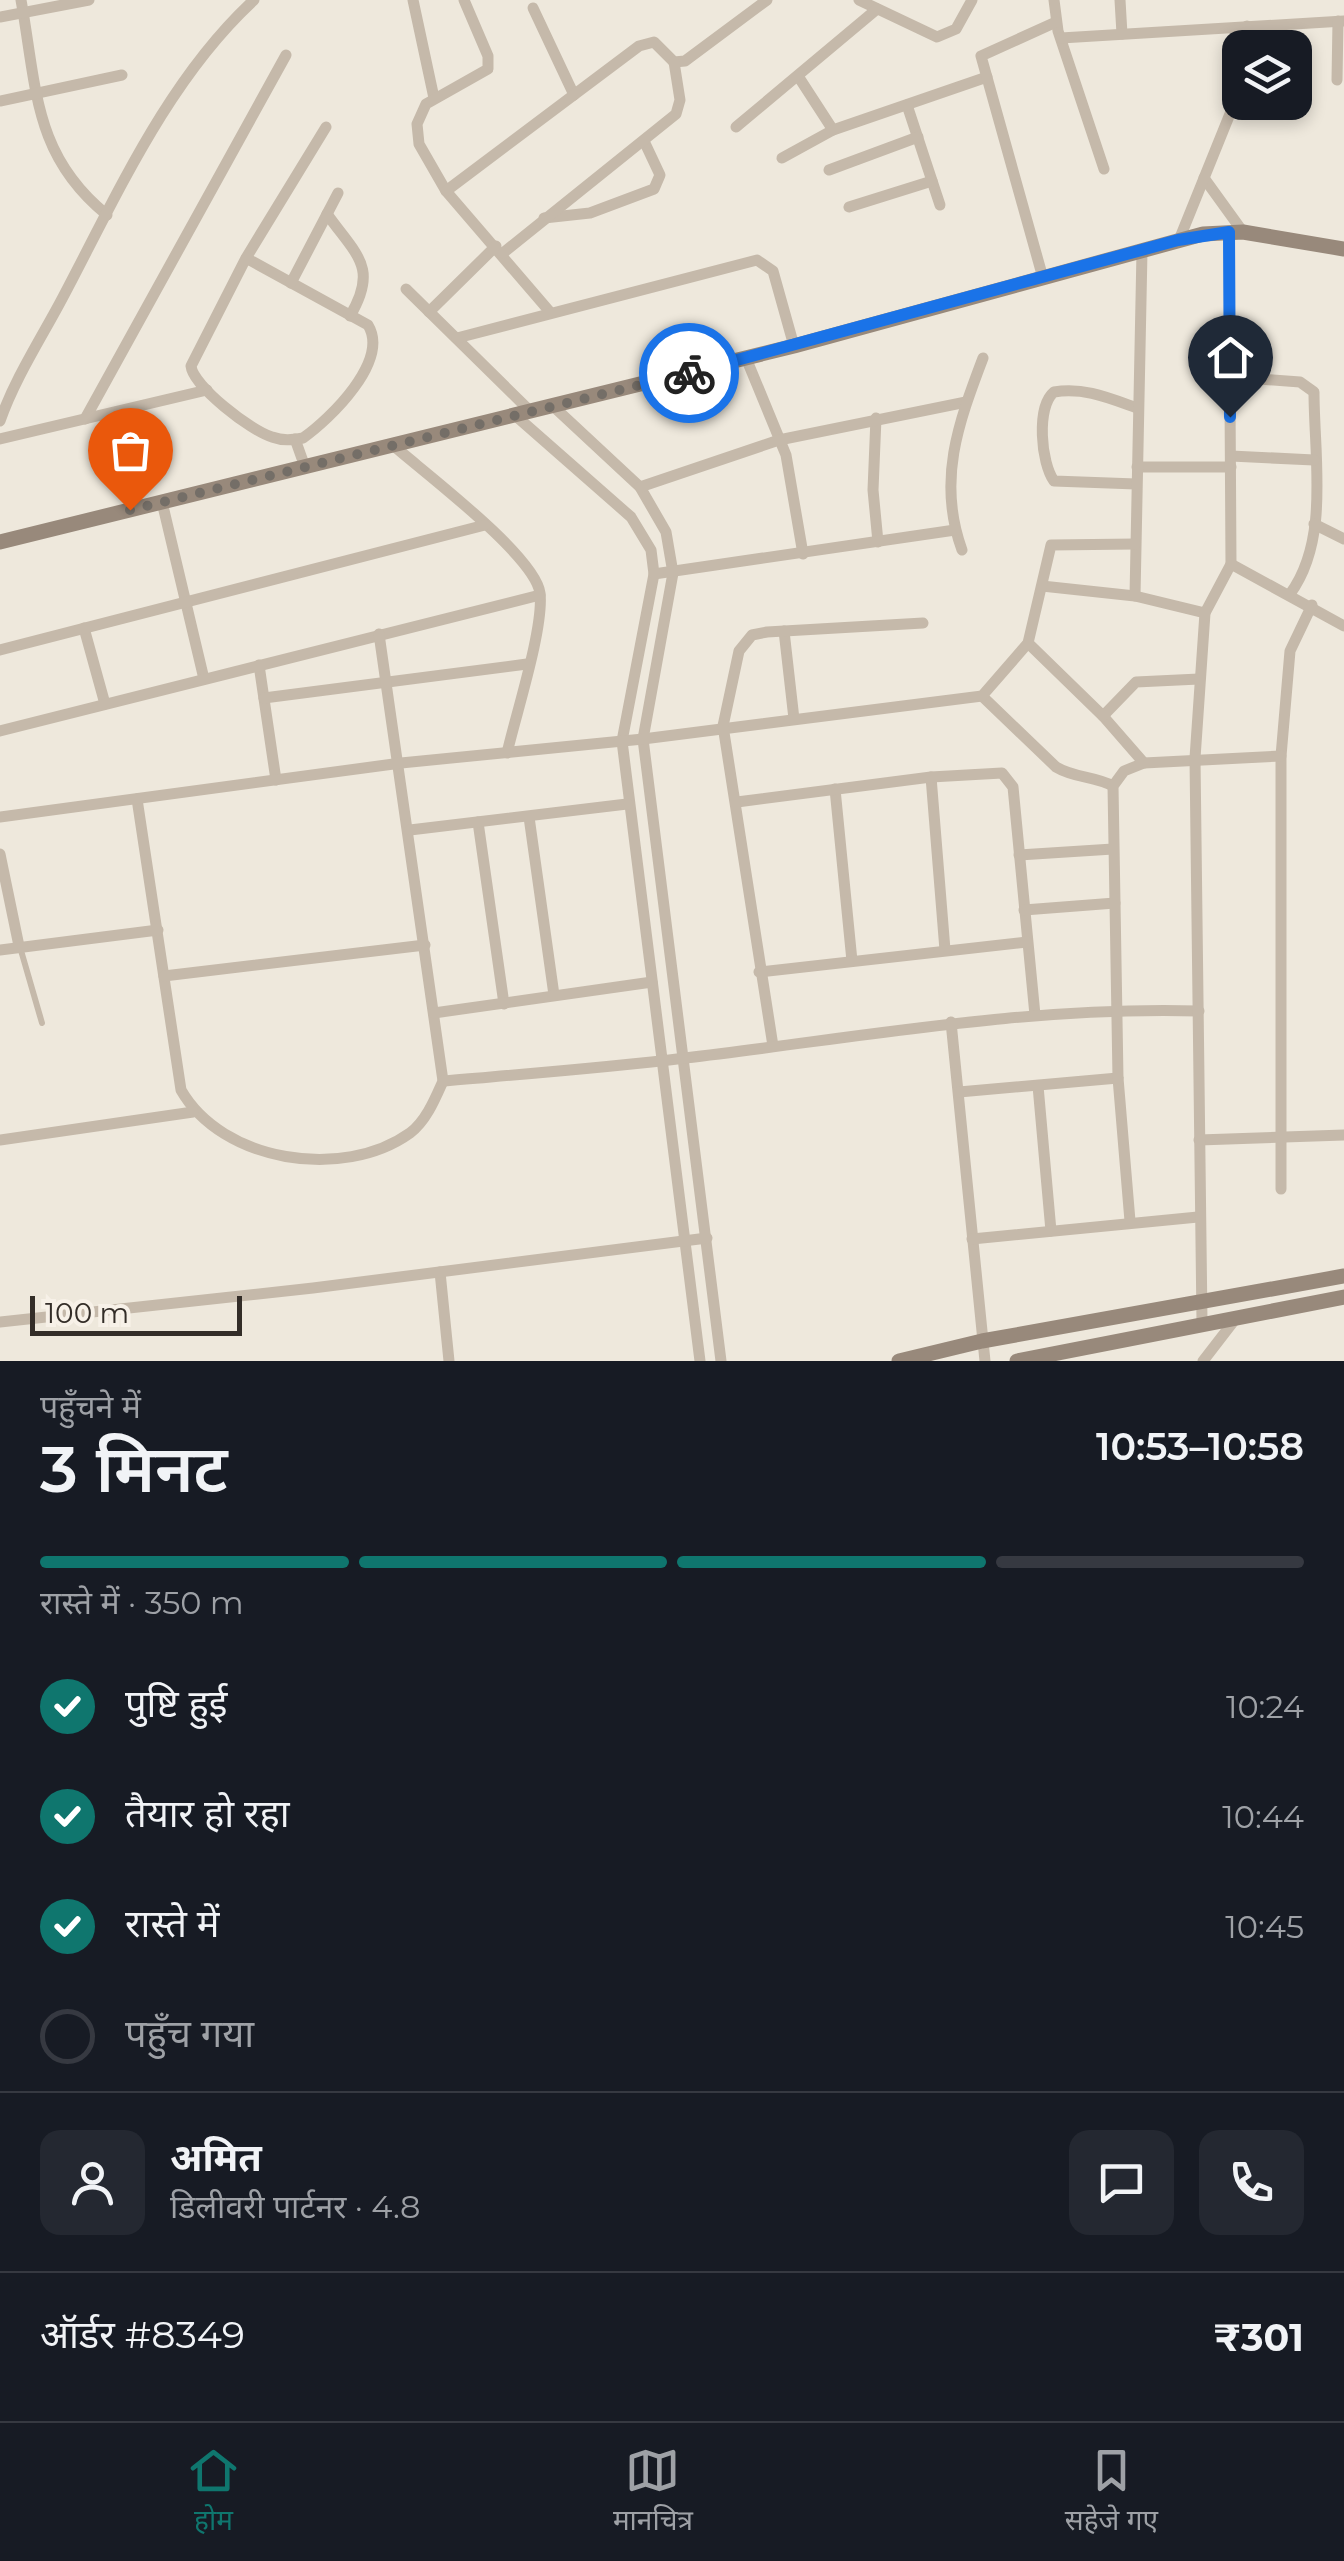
<!DOCTYPE html>
<html lang="hi">
<head>
<meta charset="utf-8">
<style>
  body { margin:0; font-family:Montserrat,"Noto Sans Devanagari",sans-serif; background:#242831; color:#f1f3f6; height:100vh; display:flex; flex-direction:column; font-size:38px; white-space:nowrap }
  * { box-sizing:border-box; margin:0 }
  p { font-size:32px; color:#9ea1a6 }
  .icon { flex:none; width:55px; height:55px; fill:none; stroke:currentColor; stroke-width:2; stroke-linecap:round; stroke-linejoin:round }
  .map { position:relative; height:1361px; overflow:hidden }
  .sheet { display:flex; flex-direction:column; background:#171b24; flex:1 }
  .sheet>* { flex:none }
  .tools { position:absolute; left:1222px; top:30px; display:grid; gap:20px }
  .tools a { display:grid; place-items:center; width:90px; height:90px; border-radius:20px; background:#171b24; box-shadow:0 5px 15px #0003; font-size:50px }
  .scale { position:absolute; left:30px; bottom:25px; width:212px; box-sizing:border-box; padding-left:10px; border:5px solid #332d28; border-top:0; font-size:28px; line-height:35px; white-space:nowrap; color:#332d28; -webkit-text-stroke:8px #f7f1e8; paint-order:stroke }
  .pin { position:absolute; display:grid; place-items:center; width:85px; height:85px; color:#fff; margin:-102px -42px; border-radius:50% 50% 50% 0; rotate:-45deg; box-shadow:0 0 10px #0007 }
  .pin .icon { rotate:45deg }
  .courier { position:absolute; display:grid; place-items:center; width:100px; height:100px; margin:-50px; border:8px solid #1a73e8; border-radius:50%; background:#fff; color:#222; box-shadow:0 2px 12px #0007 }
  .summary em { font-style:normal; font-weight:600 }
  .summary div { display:flex; flex-direction:column-reverse }
  .summary { display:flex; align-items:center; justify-content:space-between; height:170px; padding:0 40px }
  h1 { font-size:65px; font-weight:600; line-height:75px }
  .bar { display:grid; grid-template-columns:repeat(4,1fr); gap:15px 10px; align-content:center; height:120px; padding:0 40px }
  .bar i { height:12px; border-radius:8px; background:#363941 }
  .bar .active { background:#0f766e }
  .bar p { grid-column:span 4 }
  .line { display:flex; align-items:center; gap:25px; padding:0 40px; border-top:2px solid #363941 }
  .line div { flex:1 }
  .round { display:grid; place-items:center; flex:none; width:105px; height:105px; border-radius:20px; background:#242831 }
  ol { padding:0 40px; list-style:none }
  li { display:flex; align-items:center; gap:30px; height:110px }
  li p { margin-inline-start:auto }
  li .icon { padding:10px; border-radius:50%; background:#0f766e; color:#fff; stroke-width:4 }
  li:last-child { color:#9ea1a6 }
  li i { width:55px; height:55px; border:5px solid #363941; border-radius:50% }
  .dock { display:flex; justify-content:space-around; align-items:center; height:140px; border-top:2px solid #363941; background:#171b24; font-size:28px; color:#9ea1a6 }
  .dock a { display:grid; justify-items:center; gap:5px }
  .dock .active { color:#0f766e }
  .map>svg:first-child { display:block }
</style>
</head>
<body>
<div class="map">
<svg width="1344" height="1361" viewBox="0 0 1344 1361">
  <rect width="100%" height="100%" fill="#eee8dc"/>
  <g fill="none" stroke-linecap="round" stroke-linejoin="round">
    <path stroke="#c5b9aa" stroke-width="6" d="M20 947 42 1023"/>
    <g stroke="#c5b9aa" stroke-width="11">
      <path d="M21 0C37 88 33 155 107 215"/>
      <path d="M413 0 434 98"/>
      <path d="M464 0 488 56V69L426 104 417 124 419 144 446 191 550 312"/>
      <path d="M859 0 937 37 956 29 972 0"/>
      <path d="M1054 0 1058 31 1104 169"/>
      <path d="M1120 0 1122 34"/>
      <path d="M533 8 574 95"/>
      <path d="M0 17 89 0"/>
      <path d="M1247 26V48"/>
      <path d="M1061 38 1344 21"/>
      <path d="M798 76 833 130"/>
      <path d="M1337 80 1338 21"/>
      <path d="M0 101 122 75"/>
      <path d="M907 105 940 205"/>
      <path d="M736 127 877 9"/>
      <path d="M782 158 833 130 987 77"/>
      <path d="M829 170 918 137"/>
      <path d="M1204 178 1243 232"/>
      <path d="M446 191 639 46 654 42 674 62 685 61 767 0"/>
      <path d="M849 207 932 181"/>
      <path d="M327 214C356 255 379 267 350 316"/>
      <path d="M544 218 590 213 654 189 660 175 644 141"/>
      <path d="M1179 240 1240 89"/>
      <path d="M503 253 676 114 680 100 674 62"/>
      <path d="M246 258 368 325C390 361 330 419 303 438 292 440 283 441 272 437 251 431 193 386 191 366L246 258 326 127"/>
      <path d="M1043 278 981 56 1056 22"/>
      <path d="M291 283 338 193"/>
      <path d="M406 289 531 412"/>
      <path d="M429 312 496 246"/>
      <path d="M457 338 757 260 773 271 794 346"/>
      <path d="M746 358 786 455 803 554"/>
      <path d="M1230 377 1300 382 1314 392C1314 457 1330 540 1290 594"/>
      <path d="M553 406 640 487 666 532 673 573 643 739 721 1361"/>
      <path d="M516 416 631 517 651 550 654 574 622 741 700 1361"/>
      <path d="M876 418 873 490 878 542"/>
      <path d="M85 419 286 55"/>
      <path d="M0 421C15 378 42 337 63 297 117 195 168 79 254 0"/>
      <path d="M0 439 207 390"/>
      <path d="M295 439 305 467"/>
      <path d="M394 446C425 473 535 556 540 593 544 628 516 714 507 753"/>
      <path d="M1231 456 1314 460"/>
      <path d="M1137 467H1231"/>
      <path d="M1136 484 1054 481C1041 463 1036 407 1054 392 1084 387 1109 398 1137 408"/>
      <path d="M640 487 779 440 966 402"/>
      <path d="M162 502 204 679"/>
      <path d="M1314 524 1344 539"/>
      <path d="M962 550C937 481 958 424 983 358"/>
      <path d="M1231 564 1344 626"/>
      <path d="M654 574 955 530"/>
      <path d="M1042 586 1135 596 1205 613"/>
      <path d="M1135 596 1142 251"/>
      <path d="M84 628 105 704"/>
      <path d="M784 631 794 719"/>
      <path d="M1028 643 1103 716 1144 763"/>
      <path d="M0 650 485 525"/>
      <path d="M259 665 276 780"/>
      <path d="M982 696 1056 767C1074 778 1094 776 1113 786"/>
      <path d="M264 698 527 664"/>
      <path d="M1103 716 1136 682 1199 679"/>
      <path d="M0 731 540 595"/>
      <path d="M931 777 945 950"/>
      <path d="M835 789 852 961"/>
      <path d="M137 799 181 1090C222 1162 343 1181 410 1133 426 1121 435 1099 443 1081L379 634"/>
      <path d="M737 802 931 777 1002 773 1013 787 1035 1015"/>
      <path d="M0 817 401 763 643 739 982 696 1028 643 1051 545 1135 544"/>
      <path d="M529 817 554 995"/>
      <path d="M478 822 504 1004"/>
      <path d="M410 830 627 804"/>
      <path d="M0 854 19 946"/>
      <path d="M1019 855 1113 849"/>
      <path d="M1024 910 1115 903"/>
      <path d="M0 950 158 930"/>
      <path d="M759 972 1027 942"/>
      <path d="M164 976 425 945"/>
      <path d="M434 1013 652 982"/>
      <path d="M951 1022 985 1361"/>
      <path d="M773 1046 723 726 739 651 752 635 767 632 923 623"/>
      <path d="M443 1081C524 1074 605 1068 685 1058 857 1038 1026 1006 1199 1011"/>
      <path d="M1038 1086 1051 1231"/>
      <path d="M959 1092 1118 1078"/>
      <path d="M0 1140 193 1112"/>
      <path d="M1199 1140 1344 1135"/>
      <path d="M1281 1189V756L1290 651 1312 605"/>
      <path d="M1130 1221 1118 1078 1113 786 1124 771 1144 763 1281 756"/>
      <path d="M972 1239 1198 1217"/>
      <path d="M440 1272 449 1361"/>
      <path d="M0 1322 313 1288 707 1238"/>
      <path d="M1202 1322 1195 758 1205 613 1231 564 1229 231"/>
      <path d="M1203 1361 1237 1317"/>
    </g>
    <g stroke="#98897b" stroke-width="15">
      <path d="M0 542 794 346 1203 234 1243 232 1344 249"/>
      <path d="M899 1361 982 1341 1344 1276"/>
      <path d="M1017 1361 1344 1297"/>
    </g>
  </g>
  <g fill="none" stroke-linecap="round" stroke-linejoin="round">
    <path stroke="#746e67" stroke-width="10" stroke-dasharray="0 18" d="M130 510 689 373"/>
    <path stroke="#1a73e8" stroke-width="12" d="M689 373 1178 240 1229 232 1230 417"/>
  </g>
</svg>
<div class="tools">
<a><svg class="icon" aria-label="layers" viewBox="0 0 24 24"><path d="M12 4l9 5-9 5-9-5zM3 14l9 5 9-5"/></svg></a>
</div>
<div class="scale">100 m</div>
<div class="pin" style="left:130px;top:510px;background:#ea580c"><svg class="icon" aria-label="bag" viewBox="0 0 24 24"><path d="M5 8h14l-1 12H6zM9 8a3 3 0 0 1 6 0"/></svg></div>
<div class="pin" style="left:1230px;top:417px;background:#1f2937"><svg class="icon" aria-label="home" viewBox="0 0 24 24"><path d="M3 11l9-7 9 7M6 9v11h12V9"/></svg></div>
<div class="courier" style="left:689px;top:373px"><svg class="icon" aria-label="bike" viewBox="0 0 24 24"><circle cx="6" cy="16" r="4"/><circle cx="18" cy="16" r="4"/><path d="M6 16l4-8h5l3 8M10 8l3 8H6M13 5h3"/></svg></div>
</div>
<section class="sheet">
<div class="summary"><div><h1>3 मिनट</h1><p>पहुँचने में</p></div><em>10:53–10:58</em></div>
<div class="bar"><i class="active"></i><i class="active"></i><i class="active"></i><i></i><p>रास्ते में · 350 m</p></div>
<ol>
<li><svg class="icon" aria-label="check" viewBox="0 0 24 24"><path d="M5 12l5 5 9-10"/></svg>पुष्टि हुई<p>10:24</p></li>
<li><svg class="icon" aria-label="check" viewBox="0 0 24 24"><path d="M5 12l5 5 9-10"/></svg>तैयार हो रहा<p>10:44</p></li>
<li><svg class="icon" aria-label="check" viewBox="0 0 24 24"><path d="M5 12l5 5 9-10"/></svg>रास्ते में<p>10:45</p></li>
<li><i></i>पहुँच गया</li>
</ol>
<div class="line" style="height:180px"><a class="round"><svg class="icon" aria-label="person" viewBox="0 0 24 24"><circle cx="12" cy="8" r="4"/><path d="M4 21q1-7 8-7t8 7"/></svg></a><div><b>अमित</b><p>डिलीवरी पार्टनर · 4.8</p></div><a class="round"><svg class="icon" aria-label="chat" viewBox="0 0 24 24"><path d="M4 5h16v11H9l-5 4z"/></svg></a><a class="round"><svg class="icon" aria-label="phone" viewBox="0 0 24 24"><path d="M5 4h4l2 5-3 2q2 4 5 5l2-3 5 2v4C11 20 4 13 5 4z"/></svg></a></div>
<div class="line" style="height:130px"><div>ऑर्डर #8349</div><b>₹301</b></div>
</section>
<nav class="dock">
<a class="active"><svg class="icon" aria-label="home" viewBox="0 0 24 24"><path d="M3 11l9-7 9 7M6 9v11h12V9"/></svg>होम</a>
<a><svg class="icon" aria-label="map" viewBox="0 0 24 24"><path d="M3 6l6-2 6 2 6-2v14l-6 2-6-2-6 2zM9 4v14M15 6v14"/></svg>मानचित्र</a>
<a><svg class="icon" aria-label="saved" viewBox="0 0 24 24"><path d="M7 4h10v16l-5-4-5 4z"/></svg>सहेजे गए</a>
</nav>
</body>
</html>
